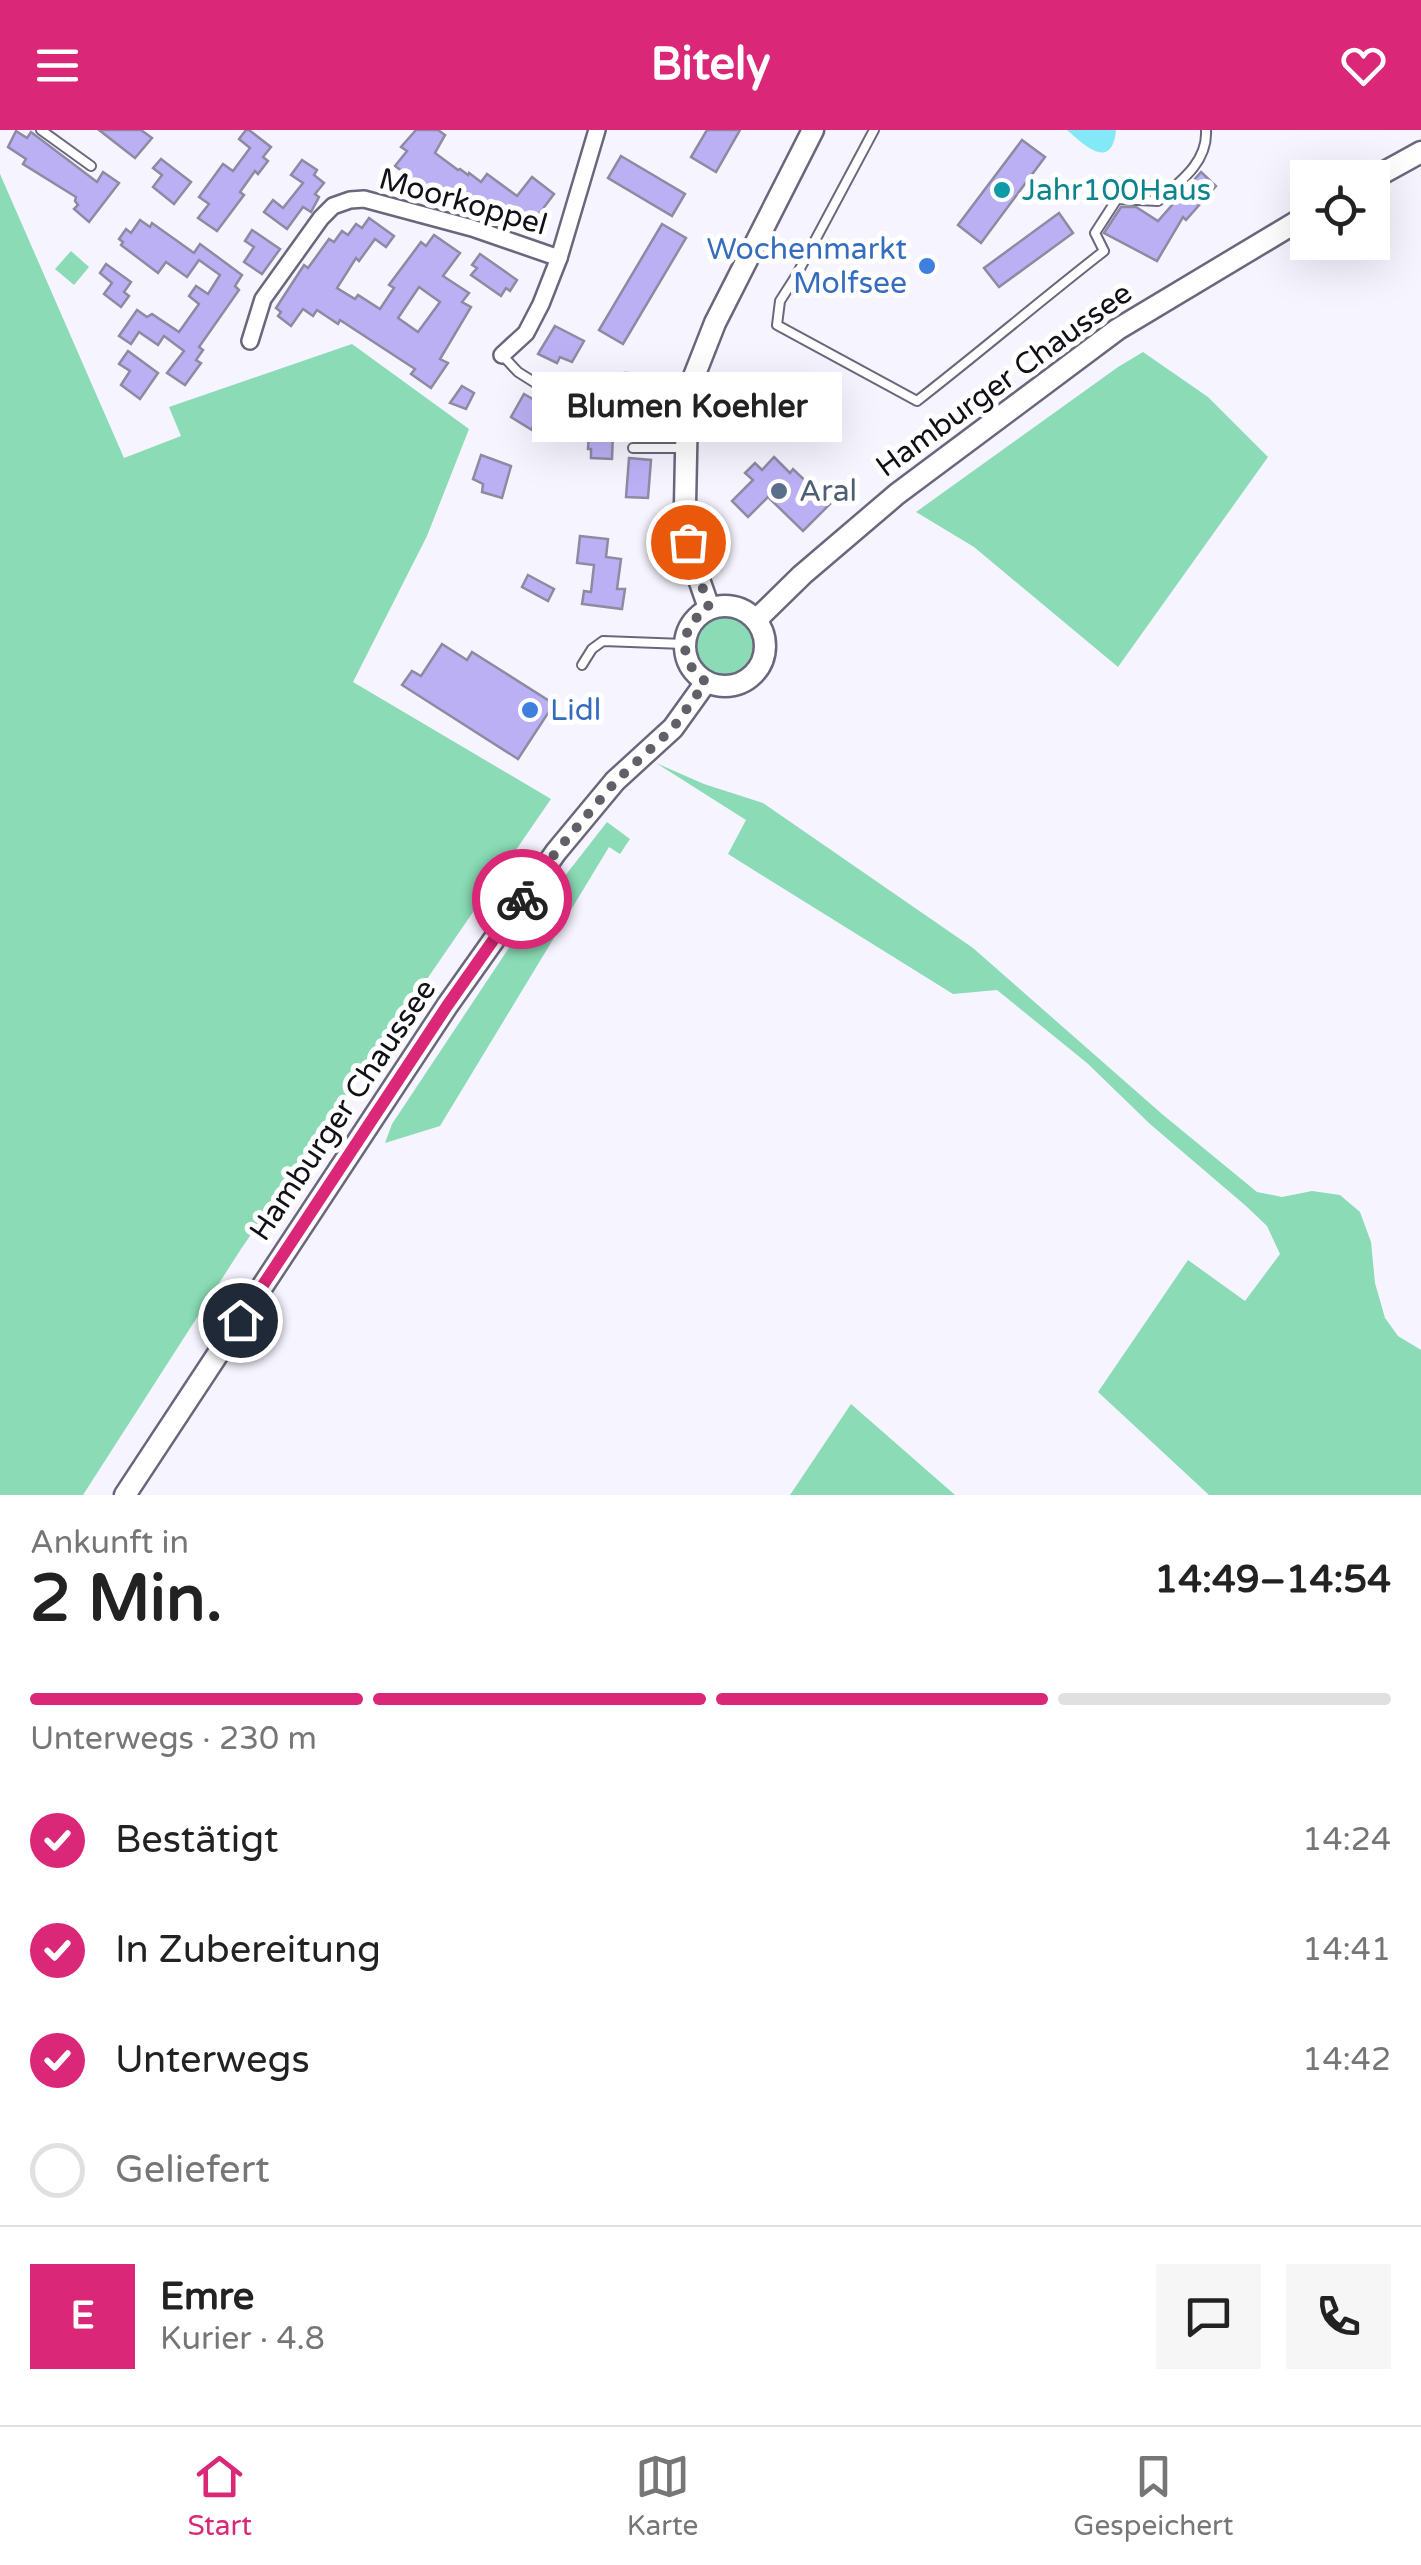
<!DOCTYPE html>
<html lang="de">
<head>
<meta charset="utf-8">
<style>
  body { margin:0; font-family:"Varela Round",sans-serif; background:#f6f6f6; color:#222; height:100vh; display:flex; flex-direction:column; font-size:38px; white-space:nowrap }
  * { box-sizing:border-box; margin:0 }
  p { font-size:32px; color:#767676 }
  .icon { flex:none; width:55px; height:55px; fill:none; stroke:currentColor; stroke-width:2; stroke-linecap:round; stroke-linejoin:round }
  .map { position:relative; height:1365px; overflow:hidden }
  .details { display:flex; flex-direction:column; background:#fff; flex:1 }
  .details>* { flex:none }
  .fabs { position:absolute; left:1290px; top:30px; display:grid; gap:20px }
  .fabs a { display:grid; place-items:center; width:100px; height:100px; border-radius:0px; background:#fff; box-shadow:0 10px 40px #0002; font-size:50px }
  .pin { position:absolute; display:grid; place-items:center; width:85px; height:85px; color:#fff; margin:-42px; border:5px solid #fff; border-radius:50%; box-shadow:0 2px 10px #0007 }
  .courier { position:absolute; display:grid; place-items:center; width:100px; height:100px; margin:-50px; border:8px solid #db2777; border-radius:50%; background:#fff; color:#222; box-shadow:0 2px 12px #0007 }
  .bubble { position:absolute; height:70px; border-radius:0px; background:#fff; box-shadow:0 10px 40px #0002; font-size:32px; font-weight:700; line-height:70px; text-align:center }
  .headline em { font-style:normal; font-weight:700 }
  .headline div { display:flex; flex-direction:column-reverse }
  .headline { display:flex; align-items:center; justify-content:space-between; height:170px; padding:0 30px }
  h1 { font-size:65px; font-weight:700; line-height:75px }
  .bar { display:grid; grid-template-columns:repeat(4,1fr); gap:15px 10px; align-content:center; height:120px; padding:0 30px }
  .bar i { height:12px; border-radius:8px; background:#e0e0e0 }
  .bar .selected { background:#db2777 }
  .bar p { grid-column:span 4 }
  .line { display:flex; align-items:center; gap:25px; padding:0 30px; border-top:2px solid #e0e0e0 }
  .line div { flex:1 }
  .round { display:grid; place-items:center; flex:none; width:105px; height:105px; border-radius:0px; background:#f6f6f6 }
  ol { padding:0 30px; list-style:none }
  li { display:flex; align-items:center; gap:30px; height:110px }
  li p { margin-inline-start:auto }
  li .icon { padding:10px; border-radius:50%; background:#db2777; color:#fff; stroke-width:4 }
  li:last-child { color:#767676 }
  li i { width:55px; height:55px; border:5px solid #e0e0e0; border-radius:50% }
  header { display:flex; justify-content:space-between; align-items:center; height:130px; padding:0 30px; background:#db2777; color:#fff; font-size:45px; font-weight:700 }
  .tabs { display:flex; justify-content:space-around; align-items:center; height:140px; border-top:2px solid #e0e0e0; background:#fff; font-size:28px; color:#767676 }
  .tabs a { display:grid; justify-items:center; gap:5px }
  .tabs .selected { color:#db2777 }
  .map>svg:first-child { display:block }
</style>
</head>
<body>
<header><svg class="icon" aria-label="menu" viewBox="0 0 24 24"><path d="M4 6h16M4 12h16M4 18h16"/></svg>Bitely<svg class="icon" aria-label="heart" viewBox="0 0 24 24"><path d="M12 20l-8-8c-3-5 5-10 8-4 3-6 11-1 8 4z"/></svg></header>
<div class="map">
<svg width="1421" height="1365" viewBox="0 0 1421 1365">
  <rect width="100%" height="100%" fill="#f6f5ff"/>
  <g fill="#8adbb6">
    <path d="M0 44 124 328 181 306 169 277 352 214 469 299 427 406 353 552 551 669 241 1119 83 1365H0Z"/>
    <path d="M71 121 89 137 74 155 55 139Z"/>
    <path d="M1143 222 1208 267 1268 327 1118 537 974 417 916 382 1118 237Z"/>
    <circle cx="725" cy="517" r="32"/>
    <path d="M656 633 704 654 763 673 973 818 1162 984 1257 1062 1282 1067 1312 1061 1340 1065 1360 1082 1371 1112 1375 1153 1385 1188 1398 1206 1421 1220V1365H1209L1098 1262 1188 1130 1245 1171 1280 1124 1267 1096 1246 1076 1150 994 1087 933 997 860 953 864 728 724 746 690Z"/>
    <path d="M607 692 630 709 620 724 609 717 440 996 385 1013 392 994 536 777 550 765Z"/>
    <path d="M851 1274 955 1365H790Z"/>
  </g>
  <path fill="#83e9f7" d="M1067 0H1116C1112 42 1084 15 1067 0Z"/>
  <g fill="#bcb0f5" stroke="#8d8aa1" stroke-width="2.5" fill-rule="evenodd">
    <path d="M99 0H141L152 8 135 28Z"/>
    <path d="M246 0H249L271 17 263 27 268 31 258 44 255 41 240 62 244 65 217 101 198 88 209 74 199 67 223 34 233 41 250 18 239 9Z"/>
    <path d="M416 0H438L445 5 435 23 458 40 460 39 468 45 469 43 481 52 487 44 517 66 532 47 554 64 530 96 507 79 501 88 470 65 462 75 440 59 438 62 418 50 413 57 398 46 402 41 395 36 407 21 401 17Z"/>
    <path d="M707 0H740L716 42 691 27Z"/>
    <path d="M16 1 27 8 31 2 97 52 103 42 119 53 89 92 74 79 78 75 75 71 76 67 23 34 26 29 8 17Z"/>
    <path d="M1022 10 1045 27 981 113 958 95Z"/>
    <path d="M621 26 685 64 672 86 608 48Z"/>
    <path d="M161 29 191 52 174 74 153 57 162 45 153 38Z"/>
    <path d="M302 30 317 40 314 45 324 53 315 64 319 67 311 82 303 77 287 99 264 82 273 70 283 78 303 53 291 45Z"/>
    <path d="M1201 42 1216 56 1186 90 1183 87 1157 131 1104 103 1121 77H1136L1158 91Z"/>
    <path d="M1059 83 1073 103 999 157 984 138Z"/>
    <path d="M369 88 394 106 386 117 375 109 359 131 356 128 337 158 355 169 358 165 380 179 394 158 389 155 421 112 426 116 434 105 460 123 443 146 469 163 462 172 471 177 440 229 448 233 431 258 411 244 415 239 340 190 338 194 317 180 313 186 303 179 291 196 278 186 281 182 276 178 304 135 308 138 329 109 334 112 342 101 348 105 356 94 362 98ZM419 157 440 172 418 202 398 188Z"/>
    <path d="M140 90 150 97 152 93 194 123 200 114 242 145 235 156 239 160 199 217 203 220 196 230 201 233 185 255 167 243 184 221 164 206 158 215 139 202 131 214 119 206 137 180 147 187 152 184 179 202 199 174 189 166 196 156 208 164 220 145 199 130 187 147 166 132 158 143 121 115 123 112 119 109 126 99 131 103Z"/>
    <path d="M662 94 686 108 623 214 599 200Z"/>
    <path d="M252 100 280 119 262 144 244 132 254 117 245 111Z"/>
    <path d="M480 124 517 150 510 161 506 158 501 166 471 145 477 138 472 135Z"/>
    <path d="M106 134 131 152 124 162 129 166 121 177 104 164 112 153 100 143Z"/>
    <path d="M555 196 584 211 572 232 560 227 557 233 538 224Z"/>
    <path d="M128 221 158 243 140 269 121 255 130 241 119 234Z"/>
    <path d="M625 243 649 244 645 266 611 264 610 277 587 276 589 248 625 251Z"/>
    <path d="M782 247 839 277 827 299 770 268Z"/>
    <path d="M462 256 474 263 466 279 450 273Z"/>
    <path d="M524 264 552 280 542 299 533 296 532 300 511 287Z"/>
    <path d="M589 301 613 303 612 329 591 328V319H588Z"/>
    <path d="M481 325 511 336 502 368 482 362 483 354 473 349Z"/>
    <path d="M774 327 790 343 793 339 830 374 803 401 768 367 748 387 732 371 753 350 745 343 755 333 762 340Z"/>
    <path d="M629 328 651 330 648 368 626 367Z"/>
    <path d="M580 406 608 409 606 427 621 429 617 459H625L622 479 582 474 584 461 591 462 594 435 577 433Z"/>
    <path d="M528 445 554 459 548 471 522 457Z"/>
    <path d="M442 514 467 530 472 522 554 574 518 629 402 555 412 541 421 546Z"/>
  </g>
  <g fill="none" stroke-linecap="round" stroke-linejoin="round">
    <g stroke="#6a677c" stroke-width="12">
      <g id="service">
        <path d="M41 0 91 36"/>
        <path d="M874 0 796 146 780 171 777 195 917 271C980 222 1041 170 1104 121L1095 103 1117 69 1158 71C1180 52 1208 32 1206 0"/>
        <path d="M502 225 518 242 556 266"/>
        <path d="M633 318H684"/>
        <path d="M582 535 592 519 603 511 684 514"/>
      </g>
    </g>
    <g stroke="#6a677c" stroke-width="20">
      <g id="minor">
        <path d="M250 211 263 169 321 88 333 76 350 70 364 69 472 98 559 128"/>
        <path d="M502 225 526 203 541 174 559 128 597 0"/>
      </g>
    </g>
    <g stroke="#6a677c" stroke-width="25">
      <g id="secondary">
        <path d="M1372 49 1421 22"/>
        <circle cx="725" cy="516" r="40"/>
        <path d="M709 478 694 435 687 404 685 374 687 278 691 254 715 193 813 0"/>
        <path d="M756 490 802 445 897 364 1118 199 1308 85"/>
        <path d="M125 1365 447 876 556 722 615 651 673 598 706 552"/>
      </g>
    </g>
    <use href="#service" stroke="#fff" stroke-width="8"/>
    <use href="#minor" stroke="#fff" stroke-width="15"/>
    <use href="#secondary" stroke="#fff" stroke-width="20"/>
  </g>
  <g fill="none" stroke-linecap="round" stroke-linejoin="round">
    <path stroke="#616069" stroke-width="10" stroke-dasharray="0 18" d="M522 769 556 722 616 651 673 598 706 552C677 531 678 496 709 478L688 412"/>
    <path stroke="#db2777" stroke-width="12" d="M240 1190 447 876 522 769"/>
  </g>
  <circle fill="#0f9aa8" stroke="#fff" stroke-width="4" cx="1002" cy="60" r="10"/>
  <g fill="#3f7fe0" stroke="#fff" stroke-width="4">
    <circle cx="927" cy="136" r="10"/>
    <circle cx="530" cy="580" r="10"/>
  </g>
  <circle fill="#5c6f8a" stroke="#fff" stroke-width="4" cx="779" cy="361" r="10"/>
  <g text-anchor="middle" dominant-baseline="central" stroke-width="10" stroke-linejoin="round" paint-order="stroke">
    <g font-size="30" fill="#0d838f" stroke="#fff" text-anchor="start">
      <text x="1022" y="60">Jahr100Haus</text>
    </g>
    <g font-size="30" fill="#111018" stroke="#fff">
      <text transform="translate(463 72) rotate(16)">Moorkoppel</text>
      <text transform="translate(1004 250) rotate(-36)">Hamburger Chaussee</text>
      <text transform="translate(343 980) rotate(-56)">Hamburger Chaussee</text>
    </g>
    <g font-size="30" fill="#366cbe" stroke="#fff" text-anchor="end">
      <text x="907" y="119">Wochenmarkt<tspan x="907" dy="34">Molfsee</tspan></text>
      <text x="550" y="580" text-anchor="start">Lidl</text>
    </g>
    <g font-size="30" fill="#4e5e75" stroke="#fff" text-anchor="start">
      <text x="799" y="361">Aral</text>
    </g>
  </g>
</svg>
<div class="fabs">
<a><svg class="icon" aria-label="locate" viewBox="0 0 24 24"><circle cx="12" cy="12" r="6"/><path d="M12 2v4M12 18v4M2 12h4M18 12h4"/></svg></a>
</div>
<div class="pin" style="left:688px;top:412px;background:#ea580c"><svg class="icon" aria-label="bag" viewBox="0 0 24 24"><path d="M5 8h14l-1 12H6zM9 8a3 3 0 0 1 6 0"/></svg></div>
<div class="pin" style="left:240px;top:1190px;background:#1f2937"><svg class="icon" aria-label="home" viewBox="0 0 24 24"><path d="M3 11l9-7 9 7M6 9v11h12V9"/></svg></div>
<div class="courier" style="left:522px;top:769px"><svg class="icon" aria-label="bike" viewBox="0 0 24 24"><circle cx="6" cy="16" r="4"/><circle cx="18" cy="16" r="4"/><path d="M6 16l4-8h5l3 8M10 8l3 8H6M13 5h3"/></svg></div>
<div class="bubble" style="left:532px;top:242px;width:310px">Blumen Koehler</div>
</div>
<section class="details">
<div class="headline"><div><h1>2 Min.</h1><p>Ankunft in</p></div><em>14:49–14:54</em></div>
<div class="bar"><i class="selected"></i><i class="selected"></i><i class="selected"></i><i></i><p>Unterwegs · 230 m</p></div>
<ol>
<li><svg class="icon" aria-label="check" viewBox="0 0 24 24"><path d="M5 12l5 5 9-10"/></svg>Bestätigt<p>14:24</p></li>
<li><svg class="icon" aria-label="check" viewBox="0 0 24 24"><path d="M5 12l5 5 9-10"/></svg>In Zubereitung<p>14:41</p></li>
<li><svg class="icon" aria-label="check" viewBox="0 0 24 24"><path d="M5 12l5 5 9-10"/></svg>Unterwegs<p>14:42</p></li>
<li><i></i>Geliefert</li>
</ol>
<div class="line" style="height:180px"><b class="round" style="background:#db2777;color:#fff">E</b><div><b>Emre</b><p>Kurier · 4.8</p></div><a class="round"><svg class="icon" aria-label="chat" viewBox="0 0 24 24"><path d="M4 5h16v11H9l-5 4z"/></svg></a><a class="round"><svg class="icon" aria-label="phone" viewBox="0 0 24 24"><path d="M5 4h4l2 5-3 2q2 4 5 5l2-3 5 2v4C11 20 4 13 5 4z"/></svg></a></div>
</section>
<nav class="tabs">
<a class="selected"><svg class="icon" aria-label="home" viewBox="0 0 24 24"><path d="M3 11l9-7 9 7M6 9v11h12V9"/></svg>Start</a>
<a><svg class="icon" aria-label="map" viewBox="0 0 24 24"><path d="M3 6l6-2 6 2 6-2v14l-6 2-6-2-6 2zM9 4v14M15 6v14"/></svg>Karte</a>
<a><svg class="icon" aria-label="saved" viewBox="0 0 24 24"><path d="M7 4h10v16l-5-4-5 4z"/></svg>Gespeichert</a>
</nav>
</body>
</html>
